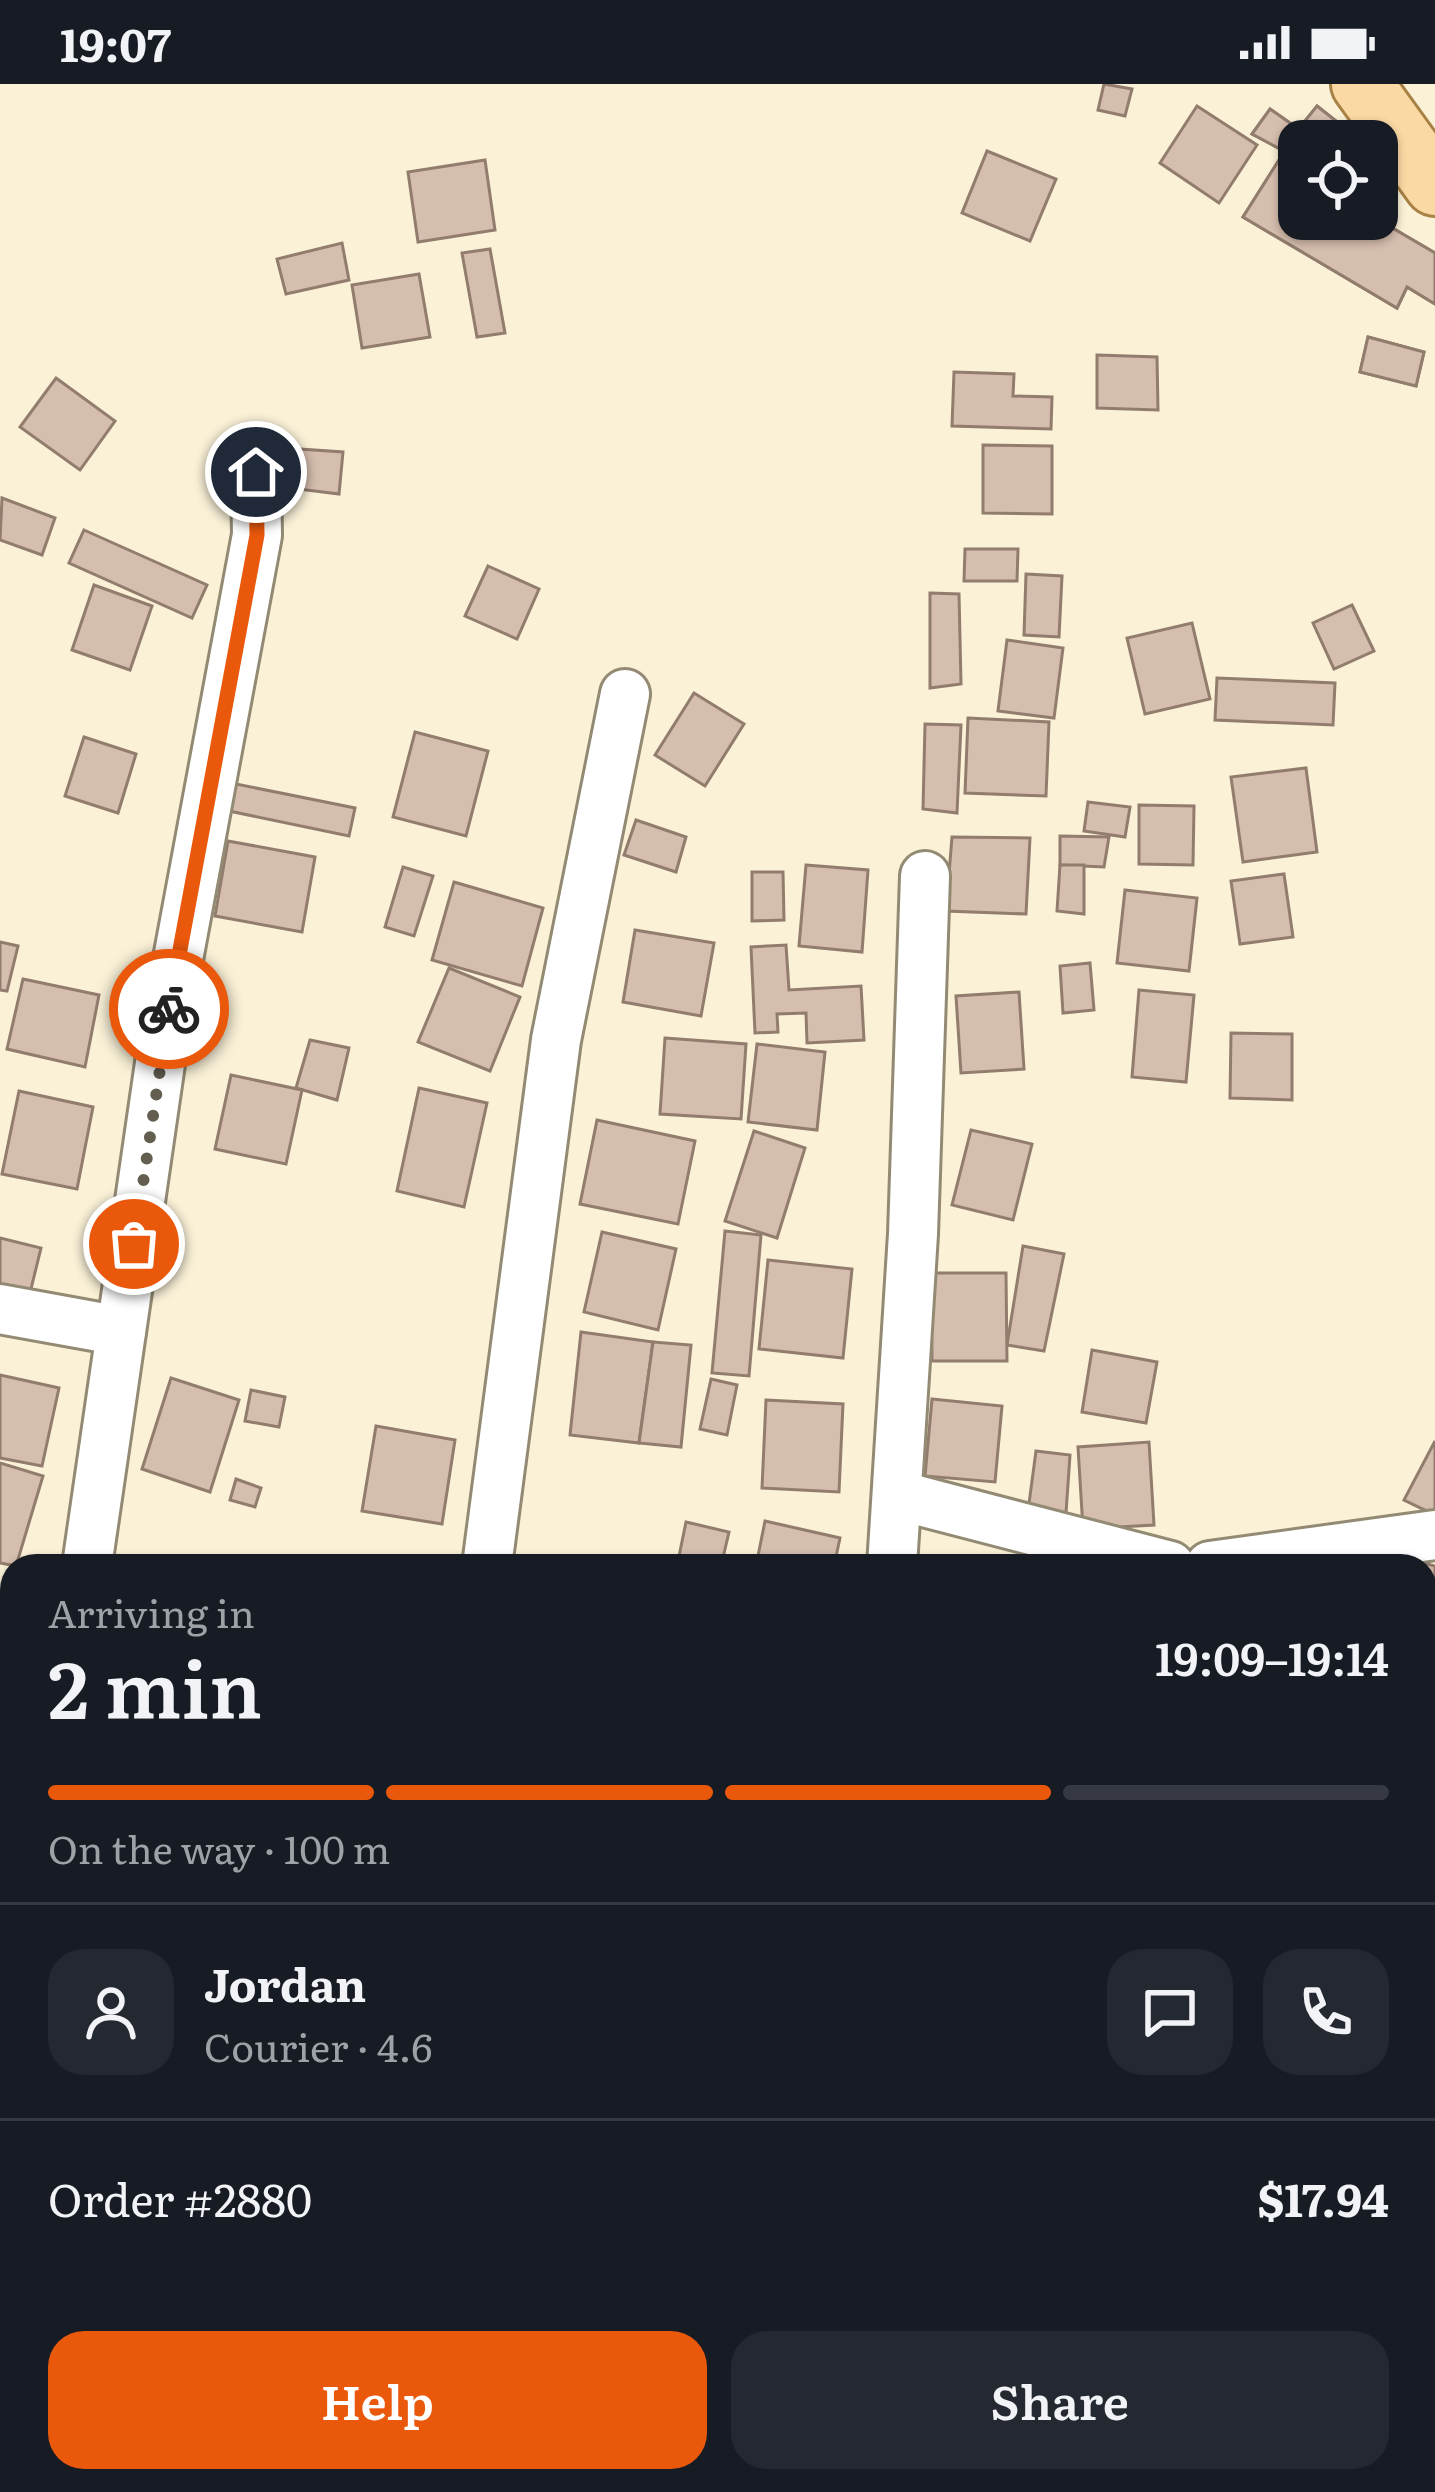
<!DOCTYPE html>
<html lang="en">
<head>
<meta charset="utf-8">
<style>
  body { margin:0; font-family:Literata,serif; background:#242831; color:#f1f3f6; height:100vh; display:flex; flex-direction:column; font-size:45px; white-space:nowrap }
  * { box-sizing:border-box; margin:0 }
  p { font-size:39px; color:#9ea1a6 }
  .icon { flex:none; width:66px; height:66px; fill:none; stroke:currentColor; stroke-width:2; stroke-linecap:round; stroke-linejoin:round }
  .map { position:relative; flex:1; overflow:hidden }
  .side { position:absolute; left:0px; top:1470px; width:1437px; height:939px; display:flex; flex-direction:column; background:#171b24; border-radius:36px 36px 0 0; box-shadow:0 3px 9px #0004 }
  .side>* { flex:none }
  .fabs { position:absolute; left:1278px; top:36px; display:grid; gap:24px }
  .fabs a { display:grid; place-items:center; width:120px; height:120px; border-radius:24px; background:#171b24; box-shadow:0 3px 9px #0004; font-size:60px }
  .pin { position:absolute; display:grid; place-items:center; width:102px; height:102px; color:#fff; margin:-51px; border:6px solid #fff; border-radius:50%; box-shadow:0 3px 12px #0007 }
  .courier { position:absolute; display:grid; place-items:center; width:120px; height:120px; margin:-60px; border:9px solid #ea580c; border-radius:50%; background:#fff; color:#222; box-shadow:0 3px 15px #0007 }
  .head em { font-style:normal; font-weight:600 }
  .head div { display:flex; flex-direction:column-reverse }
  .head { display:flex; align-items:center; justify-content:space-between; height:204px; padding:0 48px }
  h1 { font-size:78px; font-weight:600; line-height:90px }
  .bar { display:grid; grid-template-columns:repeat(4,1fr); gap:18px 12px; align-content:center; height:144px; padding:0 48px }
  .bar i { height:15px; border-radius:9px; background:#363941 }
  .bar .active { background:#ea580c }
  .bar p { grid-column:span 4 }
  .line { display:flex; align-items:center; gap:30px; padding:0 48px; border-top:3px solid #363941 }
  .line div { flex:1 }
  .round { display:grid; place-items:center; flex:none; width:126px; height:126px; border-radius:36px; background:#242831 }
  .button { display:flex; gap:24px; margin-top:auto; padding:24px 48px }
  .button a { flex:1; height:138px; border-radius:36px; background:#ea580c; color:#fff; font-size:48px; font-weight:600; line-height:138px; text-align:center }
  .button a+a { background:#242831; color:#f1f3f6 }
  .status { display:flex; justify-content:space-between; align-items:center; height:84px; padding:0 60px; background:#171b24; direction:ltr }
  .status svg { height:33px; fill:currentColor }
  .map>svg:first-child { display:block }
</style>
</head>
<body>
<div class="status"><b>19:07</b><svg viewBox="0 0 49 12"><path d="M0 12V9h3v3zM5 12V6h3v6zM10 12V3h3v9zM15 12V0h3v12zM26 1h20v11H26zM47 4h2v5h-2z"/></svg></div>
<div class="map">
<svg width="1435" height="2408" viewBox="0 0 1435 2408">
  <rect width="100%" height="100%" fill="#faf1d7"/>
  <g fill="#d6beae" stroke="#927c6d" stroke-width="3">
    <path d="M1104 0 1132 5 1125 32 1098 26Z"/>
    <path d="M1197 22 1257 61 1219 119 1160 79Z"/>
    <path d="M1317 22 1351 49 1344 57H1299V77L1284 63Z"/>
    <path d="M1317 22 1351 49 1344 57H1299V77L1284 63Z"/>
    <path d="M1270 25 1297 44 1282 66 1252 50Z"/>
    <path d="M1270 25 1297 44 1282 66 1252 50Z"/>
    <path d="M987 67 1056 95 1030 157 962 129Z"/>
    <path d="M485 76 495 146 418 158 408 88Z"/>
    <path d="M1279 76 1299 88V135H1377L1435 169V220L1407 203 1397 224 1243 133Z"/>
    <path d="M1279 76 1299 88V135H1377L1435 169V220L1407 203 1397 224 1243 133Z"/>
    <path d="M342 159 349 196 286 210 277 175Z"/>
    <path d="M490 165 505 249 477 253 462 169Z"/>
    <path d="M419 190 430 253 362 264 352 201Z"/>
    <path d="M1368 253 1424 268 1416 302 1360 288Z"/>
    <path d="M1368 253 1424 268 1416 302 1360 288Z"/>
    <path d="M1097 271 1157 273 1158 326 1097 324Z"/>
    <path d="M954 288 1014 290 1013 312 1052 313 1051 345 952 342Z"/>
    <path d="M56 294 115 337 80 386 20 343Z"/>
    <path d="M983 361 1052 362V430L983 429Z"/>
    <path d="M285 364 343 368 339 410 282 403Z"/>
    <path d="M2 414 55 434 42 471 0 456Z"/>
    <path d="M84 446 207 501 192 534 69 479Z"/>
    <path d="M965 465H1018L1017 497H964Z"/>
    <path d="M488 482 539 505 517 555 465 532Z"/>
    <path d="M1026 490 1062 492 1059 553 1024 551Z"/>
    <path d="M94 501 152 522 130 586 72 566Z"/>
    <path d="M930 509 959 510 961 600 930 604Z"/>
    <path d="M1352 521 1374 567 1334 585 1313 539Z"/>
    <path d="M1192 539 1210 615 1145 630 1127 554Z"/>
    <path d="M1007 556 1063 564 1054 634 998 627Z"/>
    <path d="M1217 594 1335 599 1333 641 1215 636Z"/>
    <path d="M694 609 744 640 705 702 655 671Z"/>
    <path d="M968 634 1049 638 1046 712 965 709Z"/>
    <path d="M925 640 961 641 957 729 923 725Z"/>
    <path d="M415 648 488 667 466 752 393 733Z"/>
    <path d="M84 653 136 670 118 729 65 712Z"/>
    <path d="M1306 684 1317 768 1243 778 1231 693Z"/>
    <path d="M216 696 355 724 349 752 210 723Z"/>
    <path d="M1088 718 1130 723 1125 753 1084 747Z"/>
    <path d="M1139 721 1194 722 1193 781 1139 780Z"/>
    <path d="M636 736 686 753 676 788 624 771Z"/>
    <path d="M1060 752 1109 753 1104 783 1060 781Z"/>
    <path d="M952 753 1030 754 1026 830 946 827Z"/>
    <path d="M228 757 315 773 302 848 215 832Z"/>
    <path d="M806 781 868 786 862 868 799 862Z"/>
    <path d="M1060 781H1084V830L1057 827Z"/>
    <path d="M403 783 433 792 414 852 385 843Z"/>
    <path d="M752 788H783L784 836 752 837Z"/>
    <path d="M1284 790 1293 853 1240 860 1231 797Z"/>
    <path d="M454 798 543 824 522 902 432 876Z"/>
    <path d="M1125 806 1197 814 1189 887 1117 879Z"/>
    <path d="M635 846 714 859 701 932 623 918Z"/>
    <path d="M0 858 18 862 7 907 0 906Z"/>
    <path d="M786 861 789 906 861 902 864 956 807 959 806 929 777 930 778 948 755 949 751 863Z"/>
    <path d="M1090 879 1094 926 1063 929 1060 882Z"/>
    <path d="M449 884 520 913 490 987 418 958Z"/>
    <path d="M23 895 99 911 85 983 7 965Z"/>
    <path d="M1139 906 1194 911 1186 998 1132 993Z"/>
    <path d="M1019 908 1024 985 961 989 956 912Z"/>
    <path d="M1231 949 1292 950V1016L1230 1014Z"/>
    <path d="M665 954 746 960 741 1035 660 1030Z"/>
    <path d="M310 956 349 964 337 1016 296 1004Z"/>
    <path d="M757 960 825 968 817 1046 748 1038Z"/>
    <path d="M231 991 302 1006 286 1080 215 1065Z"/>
    <path d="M419 1004 487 1019 464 1123 397 1107Z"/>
    <path d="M19 1007 93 1023 77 1105 2 1090Z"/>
    <path d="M597 1036 695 1057 678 1140 580 1120Z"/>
    <path d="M971 1046 1032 1060 1013 1136 952 1121Z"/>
    <path d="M754 1047 805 1064 777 1154 725 1137Z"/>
    <path d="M725 1147 761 1151 749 1292 712 1289Z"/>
    <path d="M602 1148 676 1165 658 1246 584 1228Z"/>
    <path d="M0 1154 41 1164 30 1209 0 1202Z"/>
    <path d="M1023 1162 1064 1170 1044 1267 1007 1261Z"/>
    <path d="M768 1176 852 1185 843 1274 759 1265Z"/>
    <path d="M931 1189H1006L1007 1277H932Z"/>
    <path d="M581 1248 653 1258 639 1359 570 1351Z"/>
    <path d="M653 1258 691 1261 681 1363 639 1359Z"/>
    <path d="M1092 1266 1157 1278 1146 1339 1082 1328Z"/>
    <path d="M0 1291 59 1304 42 1382 0 1374Z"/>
    <path d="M171 1294 239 1316 210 1408 142 1385Z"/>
    <path d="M711 1295 737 1301 727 1351 700 1345Z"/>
    <path d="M251 1306 285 1313 279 1343 245 1337Z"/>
    <path d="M932 1315 1002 1322 995 1398 925 1392Z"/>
    <path d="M766 1316 843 1320 839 1408 762 1404Z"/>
    <path d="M376 1342 455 1356 442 1440 362 1427Z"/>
    <path d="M1435 1357V1431L1404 1416Z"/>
    <path d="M1149 1358 1154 1441 1083 1445 1078 1363Z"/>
    <path d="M1036 1367 1070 1371 1066 1429 1028 1427Z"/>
    <path d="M0 1379 43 1392 16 1482 0 1479Z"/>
    <path d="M236 1395 261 1404 255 1423 230 1416Z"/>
    <path d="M765 1437 840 1454 834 1482H756Z"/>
    <path d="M686 1438 729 1448 721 1482H677Z"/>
    <path d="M1405 1474 1435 1482V1529L1427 1560 1425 1482H1403Z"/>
    <path d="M0 1517 12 1520 0 1588Z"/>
    <path d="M0 2305 12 2308V2356L0 2354Z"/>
    <path d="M1425 2383 1435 2384V2408H1374L1376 2397H1425Z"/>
    <path d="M14 2397H90L87 2408H53Z"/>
    <path d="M585 2397H624L622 2408H583Z"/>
    <path d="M679 2397H759L758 2408H677Z"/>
    <path d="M961 2397H1036L1035 2408H959Z"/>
  </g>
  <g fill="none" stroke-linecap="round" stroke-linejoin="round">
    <g stroke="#928a73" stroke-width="54">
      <g id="minor">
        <path d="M0 1225 121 1247"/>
        <path d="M897 1411 1170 1482"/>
        <path d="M87 1482 165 945 257 451 256 388"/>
        <path d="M487 1482 556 956 625 610"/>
        <path d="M892 1482 913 1150 925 792"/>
        <path d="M1210 1482 1435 1451"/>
        <path d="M0 2081 12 1999"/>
        <path d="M362 2408 363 2397"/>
        <path d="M805 2408 807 2397"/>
        <path d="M1107 2408 1109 2397"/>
      </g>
    </g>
    <g stroke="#a88245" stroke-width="66">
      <path id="major" d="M1362 0 1435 101"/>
    </g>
    <use href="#minor" stroke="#fff" stroke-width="48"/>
    <use href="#major" stroke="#fbd9a4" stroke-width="60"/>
  </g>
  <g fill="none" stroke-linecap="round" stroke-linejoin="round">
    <path stroke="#635e50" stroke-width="12" stroke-dasharray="0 21.6" d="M134 1160 169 925"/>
    <path stroke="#ea580c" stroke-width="15" d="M169 925 257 451 256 388"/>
  </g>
</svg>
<div class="fabs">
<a><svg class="icon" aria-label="locate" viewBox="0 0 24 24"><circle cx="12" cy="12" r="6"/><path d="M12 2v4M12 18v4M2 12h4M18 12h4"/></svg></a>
</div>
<div class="pin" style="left:134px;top:1160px;background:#ea580c"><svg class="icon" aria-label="bag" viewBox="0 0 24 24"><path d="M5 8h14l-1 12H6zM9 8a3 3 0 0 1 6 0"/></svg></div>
<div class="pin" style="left:256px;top:388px;background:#1f2937"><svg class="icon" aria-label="home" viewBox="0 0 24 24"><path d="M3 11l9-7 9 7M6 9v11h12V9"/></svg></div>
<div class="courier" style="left:169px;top:925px"><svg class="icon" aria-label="bike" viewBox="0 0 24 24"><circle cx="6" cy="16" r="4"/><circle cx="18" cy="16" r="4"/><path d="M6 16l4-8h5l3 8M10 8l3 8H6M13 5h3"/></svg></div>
<section class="side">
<div class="head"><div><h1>2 min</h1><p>Arriving in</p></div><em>19:09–19:14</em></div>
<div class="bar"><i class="active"></i><i class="active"></i><i class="active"></i><i></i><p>On the way · 100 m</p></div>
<div class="line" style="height:216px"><a class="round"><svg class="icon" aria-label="person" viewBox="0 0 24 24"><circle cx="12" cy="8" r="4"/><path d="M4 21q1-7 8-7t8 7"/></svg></a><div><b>Jordan</b><p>Courier · 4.6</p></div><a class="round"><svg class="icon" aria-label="chat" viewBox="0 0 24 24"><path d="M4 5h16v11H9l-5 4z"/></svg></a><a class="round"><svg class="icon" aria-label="phone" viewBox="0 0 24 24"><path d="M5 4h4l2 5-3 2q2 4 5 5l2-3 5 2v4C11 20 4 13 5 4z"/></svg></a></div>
<div class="line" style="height:156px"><div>Order #2880</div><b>$17.94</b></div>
<div class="button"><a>Help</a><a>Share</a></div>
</section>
</div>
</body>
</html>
